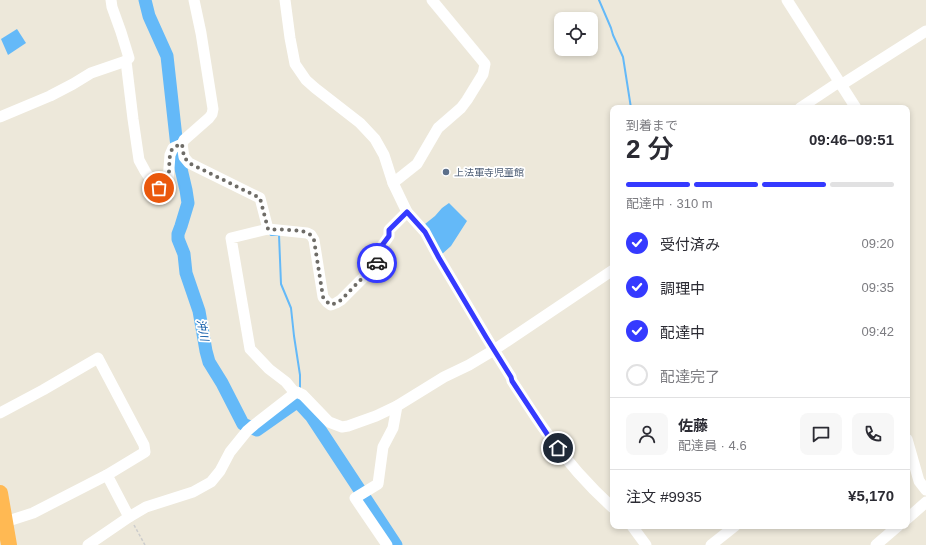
<!DOCTYPE html>
<html lang="ja">
<head>
<meta charset="utf-8">
<style>
  body { margin:0; font-family:Arial,"Noto Sans JP",sans-serif; background:#f7f7f7; color:#2b2b33; height:100vh; display:flex; flex-direction:column; font-size:15px; white-space:nowrap }
  * { box-sizing:border-box; margin:0 }
  p { font-size:13px; color:#7c7c81 }
  .icon { flex:none; width:22px; height:22px; fill:none; stroke:currentColor; stroke-width:2; stroke-linecap:round; stroke-linejoin:round }
  .map { position:relative; flex:1; overflow:hidden }
  .details { position:absolute; left:610px; top:105px; width:300px; height:424px; display:flex; flex-direction:column; background:#fff; border-radius:8px; box-shadow:0 2px 6px #0003 }
  .details>* { flex:none }
  .controls { position:absolute; left:554px; top:12px; display:grid; gap:8px }
  .controls a { display:grid; place-items:center; width:44px; height:44px; border-radius:8px; background:#fff; box-shadow:0 2px 6px #0003; font-size:20px }
  .pin { position:absolute; display:grid; place-items:center; width:34px; height:34px; color:#fff; margin:-17px; border:2px solid #fff; border-radius:50%; box-shadow:0 1px 4px #0007 }
  .courier { position:absolute; display:grid; place-items:center; width:40px; height:40px; margin:-20px; border:3px solid #353aff; border-radius:50%; background:#fff; color:#222; box-shadow:0 1px 5px #0007 }
  .head em { font-style:normal; font-weight:600 }
  .head div { display:flex; flex-direction:column-reverse }
  .head { display:flex; align-items:center; justify-content:space-between; height:68px; padding:0 16px }
  h1 { font-size:26px; font-weight:600; line-height:30px }
  .bar { display:grid; grid-template-columns:repeat(4,1fr); gap:6px 4px; align-content:center; height:48px; padding:0 16px }
  .bar i { height:5px; border-radius:3px; background:#e1e1e2 }
  .bar .selected { background:#353aff }
  .bar p { grid-column:span 4 }
  .line { display:flex; align-items:center; gap:10px; padding:0 16px; border-top:1px solid #e1e1e2 }
  .line div { flex:1 }
  .round { display:grid; place-items:center; flex:none; width:42px; height:42px; border-radius:8px; background:#f7f7f7 }
  ol { padding:0 16px; list-style:none }
  li { display:flex; align-items:center; gap:12px; height:44px }
  li p { margin-inline-start:auto }
  li .icon { padding:4px; border-radius:50%; background:#353aff; color:#fff; stroke-width:4 }
  li:last-child { color:#7c7c81 }
  li i { width:22px; height:22px; border:2px solid #e1e1e2; border-radius:50% }
  .map>svg:first-child { display:block }
</style>
</head>
<body>
<div class="map">
<svg width="926" height="545" viewBox="0 0 926 545">
  <rect width="100%" height="100%" fill="#ede8da"/>
  <g fill="#64b9f8">
    <path d="M17 29 26 43 8 55 1 39Z"/>
    <path d="M449 203 467 221 451 246 441 255 425 224 435 216 442 208Z"/>
  </g>
  <g fill="none" stroke-linecap="round" stroke-linejoin="round">
    <g stroke="#64b9f8" stroke-width="2">
      <path d="M599 0 611 28 613 35 623 57 631 108"/>
      <path d="M176 140 180 137"/>
      <path d="M270 234 271 235H279L281 284 291 308 294 336 300 375V388"/>
    </g>
    <path stroke="#64b9f8" stroke-width="13" d="M145 0 149 16 167 56 178 156 186 190 188 203 181 226 178 234V239L184 254 186 273 199 311 206 351 209 362 222 383 243 424 257 430 294 404 299 403 311 416 396 545"/>
    <path stroke="#ccc" stroke-width="1.5" stroke-dasharray="3 2" stroke-linecap="butt" d="M134 525 145 545"/>
    <g stroke="#fff" stroke-width="11">
      <path d="M111 0 112 7 121 32 129 58 126 61 133 119 139 160 145 171 155 186 159 187H162L166 185 168 181 170 155 173 148 182 144 184 140 209 118 212 114 213 109 201 33 194 0"/>
      <path d="M285 0 290 38 295 64 306 80 315 88 360 123 375 139 384 155 393 183 407 212 425 232 439 258 494 350 511 377 512 381C525 400 536 419 550 437 568 463 590 487 613 508"/>
      <path d="M787 0 856 108"/>
      <path d="M841 85 926 31"/>
      <path d="M800 108 839 82"/>
      <path d="M0 117 50 96 73 84 91 73 126 61"/>
      <path d="M182 144 184 157 189 163 260 198 268 229"/>
      <path d="M393 183 417 164 438 128 461 108 467 100 483 74 485 64 432 0"/>
      <path d="M295 393 286 382 269 369 250 349 231 238 268 229 307 233 311 235 314 240 323 297 327 302 331 305 336 303 341 300 380 261V249L389 236V230L407 212"/>
      <path d="M0 413 43 390 98 358 144 445 145 452 107 475 129 517"/>
      <path d="M907 439 919 481 926 490"/>
      <path d="M907 519 926 502"/>
      <path d="M5 522 33 513 107 475"/>
      <path d="M632 526 646 545"/>
      <path d="M88 545 129 517 146 507 193 492 211 482 220 471 230 452 247 431 254 425 295 393 297 392 303 395 329 422 342 427 348 426 376 416 397 406 444 377 469 365 494 350 613 270"/>
      <path d="M387 545 355 498 378 484 383 447 393 428 397 406"/>
      <path d="M711 545 735 526"/>
      <path d="M876 545 898 526"/>
    </g>
    <path stroke="#ffb953" stroke-width="16" d="M0 493 9 545"/>
  </g>
  <g fill="none" stroke-linecap="round" stroke-linejoin="round">
    <path stroke="#6e6c67" stroke-width="4" stroke-dasharray="0 7.2" d="M159 188C175 188 165 157 173 148 175 146 180 145 182 144L184 157 189 163 260 198 268 229C279 230 299 229 308 233 311 235 312 237 314 240L323 297 327 302 331 305 336 303 341 300 377 263"/>
    <path stroke="#353aff" stroke-width="5" d="M377 263 380 261V248L389 236V230L407 212 425 232 439 258 486 337 511 377 512 381 549 437 558 448"/>
  </g>
  <circle fill="#5c6f8a" stroke="#fff" stroke-width="1.5" cx="446" cy="172" r="4"/>
  <g text-anchor="middle" dominant-baseline="central" stroke-width="3.5" stroke-linejoin="round" paint-order="stroke">
    <g font-size="10" fill="#4e5e75" stroke="#fff" text-anchor="start">
      <text x="454" y="172">上法軍寺児童館</text>
    </g>
    <g font-size="11" font-style="italic" fill="#0353a4" stroke="#fff">
      <text transform="translate(203 330) rotate(79)">沖川</text>
    </g>
  </g>
</svg>
<div class="controls">
<a><svg class="icon" aria-label="locate" viewBox="0 0 24 24"><circle cx="12" cy="12" r="6"/><path d="M12 2v4M12 18v4M2 12h4M18 12h4"/></svg></a>
</div>
<div class="pin" style="left:159px;top:188px;background:#ea580c"><svg class="icon" aria-label="bag" viewBox="0 0 24 24"><path d="M5 8h14l-1 12H6zM9 8a3 3 0 0 1 6 0"/></svg></div>
<div class="pin" style="left:558px;top:448px;background:#1f2937"><svg class="icon" aria-label="home" viewBox="0 0 24 24"><path d="M3 11l9-7 9 7M6 9v11h12V9"/></svg></div>
<div class="courier" style="left:377px;top:263px"><svg class="icon" aria-label="car" viewBox="0 0 24 24"><path d="M5 17H2v-5l4-1 3-4h7l3 4 3 1v5h-3M9 17h6M6 11h13"/><circle cx="7" cy="17" r="2"/><circle cx="17" cy="17" r="2"/></svg></div>
<section class="details">
<div class="head"><div><h1>2 分</h1><p>到着まで</p></div><em>09:46–09:51</em></div>
<div class="bar"><i class="selected"></i><i class="selected"></i><i class="selected"></i><i></i><p>配達中 · 310 m</p></div>
<ol>
<li><svg class="icon" aria-label="check" viewBox="0 0 24 24"><path d="M5 12l5 5 9-10"/></svg>受付済み<p>09:20</p></li>
<li><svg class="icon" aria-label="check" viewBox="0 0 24 24"><path d="M5 12l5 5 9-10"/></svg>調理中<p>09:35</p></li>
<li><svg class="icon" aria-label="check" viewBox="0 0 24 24"><path d="M5 12l5 5 9-10"/></svg>配達中<p>09:42</p></li>
<li><i></i>配達完了</li>
</ol>
<div class="line" style="height:72px"><a class="round"><svg class="icon" aria-label="person" viewBox="0 0 24 24"><circle cx="12" cy="8" r="4"/><path d="M4 21q1-7 8-7t8 7"/></svg></a><div><b>佐藤</b><p>配達員 · 4.6</p></div><a class="round"><svg class="icon" aria-label="chat" viewBox="0 0 24 24"><path d="M4 5h16v11H9l-5 4z"/></svg></a><a class="round"><svg class="icon" aria-label="phone" viewBox="0 0 24 24"><path d="M5 4h4l2 5-3 2q2 4 5 5l2-3 5 2v4C11 20 4 13 5 4z"/></svg></a></div>
<div class="line" style="height:52px"><div>注文 #9935</div><b>¥5,170</b></div>
</section>
</div>
</body>
</html>
